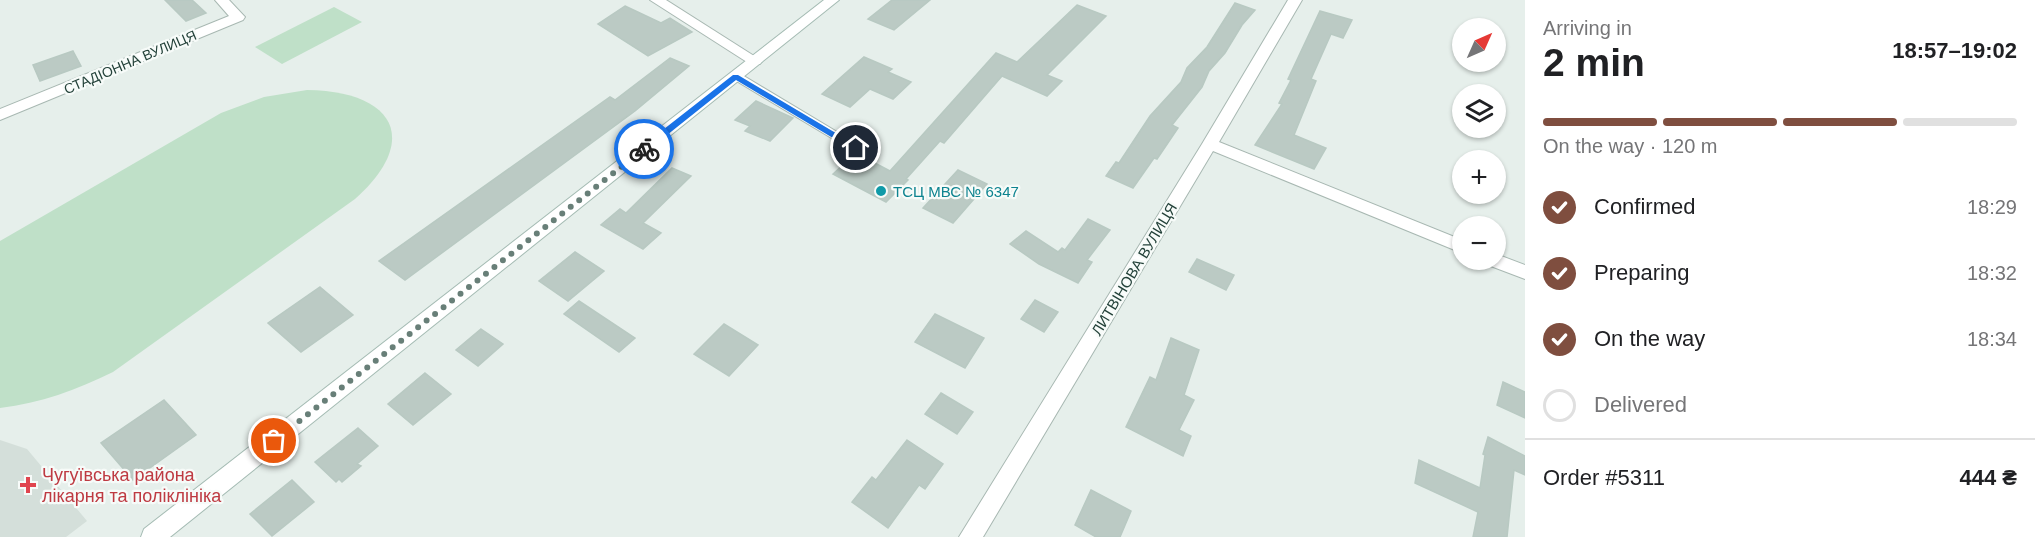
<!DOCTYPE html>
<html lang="en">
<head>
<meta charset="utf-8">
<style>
  body { margin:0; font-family:Helvetica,sans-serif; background:#f6f6f6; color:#202124; height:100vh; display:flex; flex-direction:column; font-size:22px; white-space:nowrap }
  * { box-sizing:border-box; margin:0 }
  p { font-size:20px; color:#757577 }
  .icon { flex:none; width:33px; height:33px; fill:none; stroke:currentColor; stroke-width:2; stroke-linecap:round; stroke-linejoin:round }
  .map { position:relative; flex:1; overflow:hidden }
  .details { display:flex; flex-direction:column; background:#fff; width:510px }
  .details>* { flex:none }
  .needle { width:39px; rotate:45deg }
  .fabs { position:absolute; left:1452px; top:18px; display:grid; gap:12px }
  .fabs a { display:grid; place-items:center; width:54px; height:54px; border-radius:50%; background:#fff; box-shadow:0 2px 4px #0004; font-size:30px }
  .pin { position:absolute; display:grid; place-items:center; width:51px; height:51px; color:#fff; margin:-26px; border:3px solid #fff; border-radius:50%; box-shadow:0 2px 6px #0007 }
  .courier { position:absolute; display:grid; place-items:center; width:60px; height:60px; margin:-30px; border:4px solid #1a73e8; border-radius:50%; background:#fff; color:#222; box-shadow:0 2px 8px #0007 }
  .headline em { font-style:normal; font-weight:700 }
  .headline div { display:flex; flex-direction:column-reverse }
  .headline { display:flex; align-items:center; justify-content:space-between; height:102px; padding:0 18px }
  h1 { font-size:39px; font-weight:700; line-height:45px }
  .bar { display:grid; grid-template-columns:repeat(4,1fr); gap:9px 6px; align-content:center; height:72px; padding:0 18px }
  .bar i { height:8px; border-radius:4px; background:#e0e0e0 }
  .bar .active { background:#7f4e3f }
  .bar p { grid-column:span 4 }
  .line { display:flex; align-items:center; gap:15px; padding:0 18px; border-top:2px solid #e0e0e0 }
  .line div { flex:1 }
  ol { padding:0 18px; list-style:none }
  li { display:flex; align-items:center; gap:18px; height:66px }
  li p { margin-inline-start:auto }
  li .icon { padding:6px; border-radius:50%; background:#7f4e3f; color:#fff; stroke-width:4 }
  li:last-child { color:#757577 }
  li i { width:33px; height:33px; border:3px solid #e0e0e0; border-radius:50% }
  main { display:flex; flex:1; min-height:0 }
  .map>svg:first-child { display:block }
</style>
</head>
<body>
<main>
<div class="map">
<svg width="1525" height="537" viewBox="0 0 1525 537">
  <rect width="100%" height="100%" fill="#e6efeb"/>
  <path fill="#d4dfda" d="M0 440 27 449 87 521 66 537H0Z"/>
  <g fill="#bfe0c8">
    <path d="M334 7 362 22 282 64 255 47Z"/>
    <path d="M307 90C392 91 423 138 355 199L113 372C76 390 41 403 0 408V241L221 113 264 97Z"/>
  </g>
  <g fill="#bbcac4" stroke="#b8c9c2" stroke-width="1.5">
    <path d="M165 0H192L206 13 186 21Z"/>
    <path d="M892 0H930L894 30 868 19Z"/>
    <path d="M1235 3 1255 10 1242 25 1225 53 1209 71 1202 87 1172 125 1178 128 1157 159 1154 158 1133 188 1106 176 1116 162 1119 163 1150 116 1181 82 1187 68 1207 47Z"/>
    <path d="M1077 5 1106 16 1047 75 1062 81 1047 96 1002 76 944 143 940 141 906 179 908 180 886 202 833 174 845 163 858 170 869 160 890 171 996 53 1017 62Z"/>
    <path d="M625 6 661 23 670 18 692 32 648 56 598 24Z"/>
    <path d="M1320 11 1352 20 1343 38 1331 34 1311 79 1316 81 1294 135 1326 148 1314 169 1255 145 1282 104 1279 103 1291 80 1288 79Z"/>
    <path d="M73 51 81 66 40 81 33 65Z"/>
    <path d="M864 57 892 69 888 72 911 82 893 99 870 89 850 107 822 94Z"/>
    <path d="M670 58 689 66 635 111 405 280 379 261 610 97 615 100Z"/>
    <path d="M756 101 793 118 770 141 745 131 750 126 735 120Z"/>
    <path d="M672 168 691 176 643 223 661 233 643 249 601 225 620 209 626 213Z"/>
    <path d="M958 170 987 184 953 223 923 208Z"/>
    <path d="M1088 219 1110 230 1087 260 1092 262 1078 283 1039 264 1010 244 1026 231 1058 252 1062 248 1065 250Z"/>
    <path d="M575 252 604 271 568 301 539 281Z"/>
    <path d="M1197 259 1234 275 1226 290 1189 272Z"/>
    <path d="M320 287 353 315 301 352 268 323Z"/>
    <path d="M1035 300 1058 312 1044 332 1021 319Z"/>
    <path d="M579 301 635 338 619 352 564 314Z"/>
    <path d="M935 314 984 338 965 368 915 342Z"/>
    <path d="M724 324 758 345 729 376 694 354Z"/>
    <path d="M481 329 503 344 478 366 456 350Z"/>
    <path d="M1171 338 1199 350 1184 395 1194 400 1179 430 1191 436 1183 456 1126 427 1150 377 1156 380Z"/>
    <path d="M425 373 451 394 413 425 388 404Z"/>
    <path d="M1503 382 1525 392V418L1497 405Z"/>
    <path d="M941 393 973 412 957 434 925 414Z"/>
    <path d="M164 400 196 435 133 480 101 443Z"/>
    <path d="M358 428 378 446 357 464 361 466 342 482 339 479 336 482 315 462Z"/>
    <path d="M1488 437 1525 456V475L1514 470 1507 537H1473L1478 512 1415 483 1419 460 1480 488 1485 455 1483 454Z"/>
    <path d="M907 440 943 464 925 489 919 485 888 528 852 502 872 477 876 480Z"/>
    <path d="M292 480 314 502 272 536 250 514Z"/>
    <path d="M1091 490 1131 511 1120 537H1096L1075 525Z"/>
  </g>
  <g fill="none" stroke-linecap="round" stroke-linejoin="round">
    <g stroke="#a8b8b2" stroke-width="10">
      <path id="lane" d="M736 76 856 148"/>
    </g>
    <g stroke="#a8b8b2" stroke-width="2">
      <g id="street">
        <path d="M215 0H229L245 17 243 20 0 120V109L229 16Z"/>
        <path d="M650 0H666L762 61 760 64H750Z"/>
        <path d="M1288 0H1302L1219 142 1462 240V253L1213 151 983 537H959L1202 144Z"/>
        <path d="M1496 254 1525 265V279L1488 265 1485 260H1496Z"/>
      </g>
    </g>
    <g stroke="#a4bbb3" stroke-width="2">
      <path id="secondary" d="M824 0H839L170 537H141L144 529Z"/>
    </g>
    <use href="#lane" stroke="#fff" stroke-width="8"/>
    <use href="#street" fill="#fff" fill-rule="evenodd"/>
    <use href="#secondary" fill="#fff" fill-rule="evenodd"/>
  </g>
  <path fill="#1a73e8" d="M733 75H738L861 148 853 150 736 80 647 151H641V147Z"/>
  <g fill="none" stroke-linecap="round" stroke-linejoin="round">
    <path stroke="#687f78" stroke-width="6" stroke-dasharray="0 10.8" d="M274 441 644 149"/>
  </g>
  <circle fill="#0f9aa8" stroke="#f7fbf9" stroke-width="2" cx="881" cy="191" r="6"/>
  <path fill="#e0444e" stroke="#f7fbf9" stroke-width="2" d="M25 476h6v6h6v6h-6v6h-6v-6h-6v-6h6z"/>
  <g text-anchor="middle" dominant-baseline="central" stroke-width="4.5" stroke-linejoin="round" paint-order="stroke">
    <g font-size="14" fill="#24423a" stroke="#f7fbf9">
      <text transform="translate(130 62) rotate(-23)">СТАДІОННА ВУЛИЦЯ</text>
    </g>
    <g font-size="15" fill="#0d838f" stroke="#f7fbf9" text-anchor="start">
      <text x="893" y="191">ТСЦ МВС № 6347</text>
    </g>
    <g font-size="15" fill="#24423a" stroke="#f7fbf9">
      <text transform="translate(1134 269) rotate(-59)">ЛИТВІНОВА ВУЛИЦЯ</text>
    </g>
    <g font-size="18" fill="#be3a42" stroke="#f7fbf9" text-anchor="start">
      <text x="42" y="475">Чугуївська района<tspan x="42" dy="21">лікарня та поліклініка</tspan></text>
    </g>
  </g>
</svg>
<div class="fabs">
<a><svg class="needle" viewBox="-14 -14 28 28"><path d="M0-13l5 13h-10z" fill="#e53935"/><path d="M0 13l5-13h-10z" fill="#757577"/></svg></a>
<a><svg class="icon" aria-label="layers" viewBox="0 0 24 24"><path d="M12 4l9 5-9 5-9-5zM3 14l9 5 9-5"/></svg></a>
<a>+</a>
<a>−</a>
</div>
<div class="pin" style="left:274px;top:441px;background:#ea580c"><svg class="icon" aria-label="bag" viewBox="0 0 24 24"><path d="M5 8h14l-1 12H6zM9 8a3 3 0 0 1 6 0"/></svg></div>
<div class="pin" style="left:856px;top:148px;background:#1f2937"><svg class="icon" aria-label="home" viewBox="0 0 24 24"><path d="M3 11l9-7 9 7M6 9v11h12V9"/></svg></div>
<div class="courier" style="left:644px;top:149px"><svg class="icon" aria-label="bike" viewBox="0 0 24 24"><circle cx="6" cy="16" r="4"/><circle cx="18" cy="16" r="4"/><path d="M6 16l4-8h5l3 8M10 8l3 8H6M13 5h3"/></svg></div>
</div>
<section class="details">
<div class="headline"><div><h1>2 min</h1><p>Arriving in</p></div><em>18:57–19:02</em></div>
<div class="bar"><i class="active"></i><i class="active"></i><i class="active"></i><i></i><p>On the way · 120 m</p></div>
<ol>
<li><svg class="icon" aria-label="check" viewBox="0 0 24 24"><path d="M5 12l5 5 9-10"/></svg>Confirmed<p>18:29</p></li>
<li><svg class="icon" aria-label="check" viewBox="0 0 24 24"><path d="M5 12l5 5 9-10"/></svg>Preparing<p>18:32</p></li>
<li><svg class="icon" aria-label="check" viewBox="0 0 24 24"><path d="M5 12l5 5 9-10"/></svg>On the way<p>18:34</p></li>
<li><i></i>Delivered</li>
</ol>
<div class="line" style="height:78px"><div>Order #5311</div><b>444 ₴</b></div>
</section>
</main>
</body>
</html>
